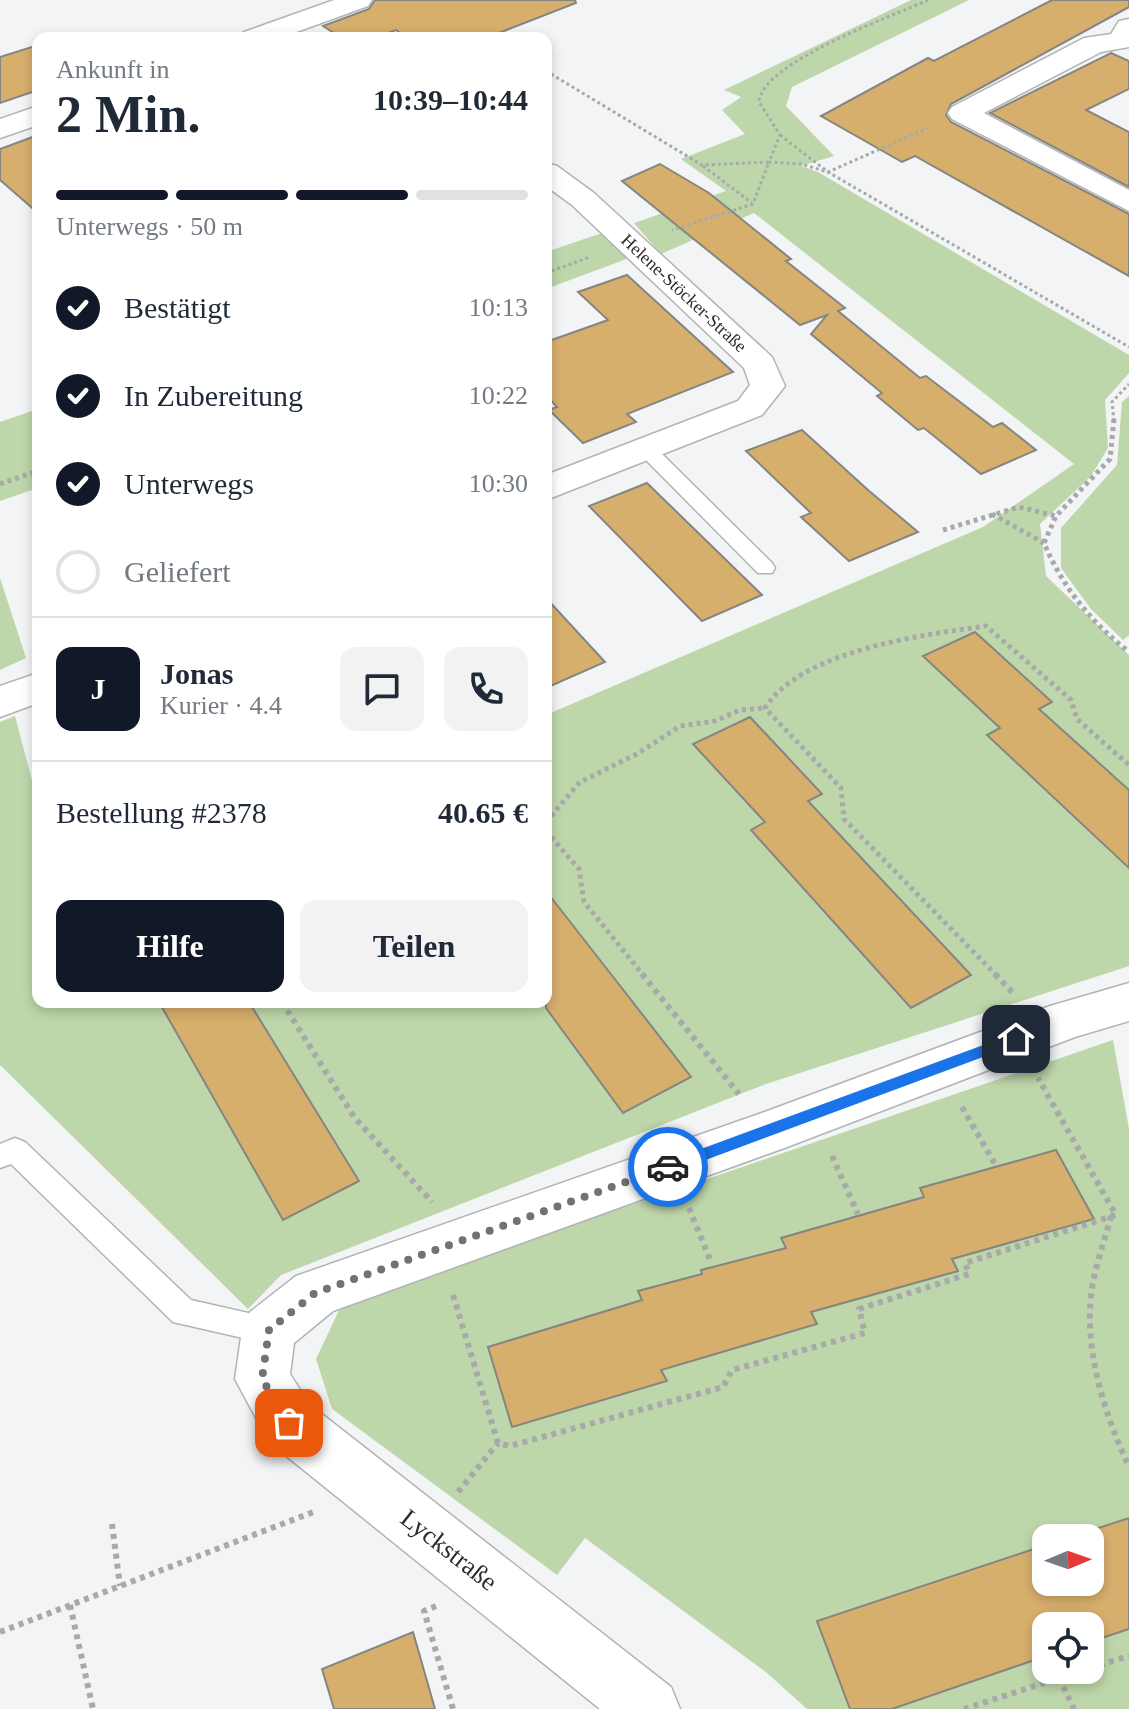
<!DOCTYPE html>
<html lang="de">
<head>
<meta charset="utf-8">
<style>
  body { margin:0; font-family:"Times New Roman",serif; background:#f2f2f3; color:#1f2937; height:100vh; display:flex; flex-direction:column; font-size:30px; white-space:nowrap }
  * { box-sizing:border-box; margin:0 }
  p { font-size:26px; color:#747a83 }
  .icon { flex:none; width:44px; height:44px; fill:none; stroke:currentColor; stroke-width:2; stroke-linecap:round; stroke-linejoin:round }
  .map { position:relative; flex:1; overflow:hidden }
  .panel { position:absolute; left:32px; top:32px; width:520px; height:976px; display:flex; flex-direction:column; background:#fff; border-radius:16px; box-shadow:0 4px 12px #0003 }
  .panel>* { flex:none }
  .needle { width:52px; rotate:88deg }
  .fabs { position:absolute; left:1032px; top:1524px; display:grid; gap:16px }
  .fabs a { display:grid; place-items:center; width:72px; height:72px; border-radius:16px; background:#fff; box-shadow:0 4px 12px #0003; font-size:40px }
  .pin { position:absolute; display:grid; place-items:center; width:68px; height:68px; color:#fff; margin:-34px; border-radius:16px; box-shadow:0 4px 12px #0006 }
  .courier { position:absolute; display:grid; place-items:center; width:80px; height:80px; margin:-40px; border:6px solid #1a73e8; border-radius:50%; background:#fff; color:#222; box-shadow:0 2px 10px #0007 }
  .head em { font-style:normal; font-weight:800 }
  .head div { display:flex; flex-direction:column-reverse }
  .head { display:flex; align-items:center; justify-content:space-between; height:136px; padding:0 24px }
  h1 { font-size:52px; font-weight:800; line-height:60px }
  .bar { display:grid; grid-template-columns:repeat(4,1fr); gap:12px 8px; align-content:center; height:96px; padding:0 24px }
  .bar i { height:10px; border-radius:6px; background:#e0e1e3 }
  .bar .on { background:#111827 }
  .bar p { grid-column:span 4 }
  .line { display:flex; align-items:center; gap:20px; padding:0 24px; border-top:2px solid #e0e1e3 }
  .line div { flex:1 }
  .round { display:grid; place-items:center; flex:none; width:84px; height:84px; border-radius:16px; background:#f2f2f3 }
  ol { padding:0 24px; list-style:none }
  li { display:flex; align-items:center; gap:24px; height:88px }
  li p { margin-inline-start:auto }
  li .icon { padding:8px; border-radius:50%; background:#111827; color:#fff; stroke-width:4 }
  li:last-child { color:#747a83 }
  li i { width:44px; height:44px; border:4px solid #e0e1e3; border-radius:50% }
  .primary-button { display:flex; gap:16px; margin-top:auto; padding:16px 24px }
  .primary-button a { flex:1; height:92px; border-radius:16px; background:#111827; color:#fff; font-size:32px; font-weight:800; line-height:92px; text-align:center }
  .primary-button a+a { background:#f2f2f3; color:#1f2937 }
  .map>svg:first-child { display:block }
</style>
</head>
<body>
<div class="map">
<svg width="1129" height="1709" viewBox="0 0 1129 1709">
  <rect width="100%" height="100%" fill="#f2f4f6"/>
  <g fill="#bed7aa" fill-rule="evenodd">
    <path d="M911 0H969L792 87 786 106 834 156 801 166 818 172 1129 355V373L1105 400 1108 448 1091 476 1040 524 1046 576 1129 655V966L766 1084 281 1275 248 1309 0 1065V722L15 716 38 803V1002H546V715L983 527 1074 464 754 213 661 254 634 223 726 191 681 159 745 134 722 110 741 97 724 90Z"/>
    <path d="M608 231 637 255 546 289V252Z"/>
    <path d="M1129 396V635L1123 640 1091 609 1061 568V528L1117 465 1122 402Z"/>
    <path d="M38 409V488L0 501V422Z"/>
    <path d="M0 578 26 658 0 670Z"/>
    <path d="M1113 1040 1129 1129V1709H807L767 1673 585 1538 557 1575 332 1409 316 1359 342 1304ZM1046 1538H1090V1582H1046ZM1046 1626H1090V1670H1046Z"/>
  </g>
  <g fill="#d7af6d" stroke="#868582" stroke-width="2">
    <path d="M375 0H575L576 3 486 38H408L396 30 374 38H342L323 26 369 9Z"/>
    <path d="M1052 0H1129V7L951 104 946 115 951 122 1129 214V276L915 156 902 162 821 116 928 58 934 61Z"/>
    <path d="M38 45V90L0 103V57Z"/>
    <path d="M1111 53 1129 61V89L1086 110 1129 132V187L990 113Z"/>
    <path d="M38 135V213L0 180V149Z"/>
    <path d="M660 164 709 193 791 259 786 261 845 308 838 311 920 378 926 376 993 427 1002 423 1036 450 981 474 924 428 918 430 877 396 882 393 811 334 827 315 800 325 622 181Z"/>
    <path d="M627 275 733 372 627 414 636 422 583 443 549 410 557 407 546 395V342L608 320 578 292Z"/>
    <path d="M802 430 868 490 918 532 849 561 801 517 811 513 746 451Z"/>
    <path d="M647 483 762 595 702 621 589 506Z"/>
    <path d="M546 598 605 662 546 688Z"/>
    <path d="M975 632 1052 702 1039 709 1129 790V868L987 735 1000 728 923 656Z"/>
    <path d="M750 717 822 794 808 801 971 975 911 1008 751 830 765 822 693 744Z"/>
    <path d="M546 891 621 987 691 1077 623 1113 546 1008Z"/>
    <path d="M159 1002H249L359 1181 283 1220Z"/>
    <path d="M1056 1150 1094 1219 952 1259 958 1271 811 1312 817 1324 661 1370 667 1381 512 1427 488 1347 642 1300 638 1291 702 1274 701 1270 786 1248 781 1238 924 1197 920 1188Z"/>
    <path d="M1129 1518V1629L1090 1642V1626H1046V1656L892 1709H850L817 1621 1046 1545V1582H1090V1538H1068Z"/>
    <path d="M413 1632 435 1709H334L322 1669Z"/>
  </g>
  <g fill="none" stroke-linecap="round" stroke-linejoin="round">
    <g stroke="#b1b3b5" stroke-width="3">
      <g id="service">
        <path d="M648 445 655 447 772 563 775 568 772 573H758L641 455 638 451Z"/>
        <path d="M15 1138 25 1142 191 1300 279 1320 284 1330 279 1340 269 1344 173 1322 11 1164 0 1168V1144Z"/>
      </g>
    </g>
    <g stroke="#b1b3b5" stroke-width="3">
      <g id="minor">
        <path d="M1129 19V47L1101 52 984 113 1129 190V211L952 119 948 113 952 107 1084 38 1111 34 1119 21Z"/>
        <path d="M546 163 557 166 594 193 772 357 785 386 762 415 546 500V475L738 401 750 385 744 368 572 205 546 186Z"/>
        <path d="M38 673V703L0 717V686Z"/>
        <path d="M1129 983V1021L1075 1037 787 1147 333 1311 294 1343 290 1374 309 1404 671 1687 680 1709H600L269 1442 235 1379 242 1330 250 1312 296 1276 759 1114 1050 1006Z"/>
      </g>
    </g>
    <g stroke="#b1b3b5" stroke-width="3">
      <g id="secondary">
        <path d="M334 0H372L368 6 280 38H240L244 32Z"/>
        <path d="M38 106V125L0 138V119Z"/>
      </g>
    </g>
    <g stroke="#a8a9ab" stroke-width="3" stroke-dasharray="3 3" stroke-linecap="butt">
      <path d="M928 0C893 16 762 62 759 102L780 135 769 162 801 164 828 172 1129 347"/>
      <path d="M546 71 702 165 769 162 753 204 672 230"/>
      <path d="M780 135 828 172 928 128"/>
      <path d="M703 166 752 203"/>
      <path d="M546 273 590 257"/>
      <path d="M1114 421 1112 402 1129 384"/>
    </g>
    <g stroke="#a8a9ab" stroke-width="5" stroke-dasharray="4 4" stroke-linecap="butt">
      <path d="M1114 419 1110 459 1056 516 1044 543C1063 588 1091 622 1129 652"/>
      <path d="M0 484 38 471"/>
      <path d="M992 514 1044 543"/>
      <path d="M943 530 1019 507 1056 516"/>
      <path d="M546 822 580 782 637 754 680 726 715 721 740 710 765 708"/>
      <path d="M546 831 579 869 584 902 644 976"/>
      <path d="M997 976 844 819 841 788 765 708C802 650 922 635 986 626L1071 700 1077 719 1129 765"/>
    </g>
    <g stroke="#a8a9ab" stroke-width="6" stroke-dasharray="5 5" stroke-linecap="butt">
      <path d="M642 974 739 1094"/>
      <path d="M995 974 1014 994"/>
      <path d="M282 1002 354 1117 432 1202"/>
      <path d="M962 1107 995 1164"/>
      <path d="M832 1156 858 1214"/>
      <path d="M689 1208 711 1262"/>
      <path d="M1111 1216C1105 1240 1096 1263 1092 1288 1083 1349 1104 1412 1129 1467"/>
      <path d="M453 1295 498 1443 510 1446 723 1387 732 1370 865 1333 859 1309 969 1274 965 1263 1116 1215 1038 1078"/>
      <path d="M458 1492 498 1443"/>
      <path d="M112 1524 120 1586"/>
      <path d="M70 1605 93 1709"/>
      <path d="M436 1606 424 1611 453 1709"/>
      <path d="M0 1632 316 1511"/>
      <path d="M1090 1668 1129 1656"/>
      <path d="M1059 1678 1074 1709"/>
      <path d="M964 1709 1084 1670"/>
    </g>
    <use href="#service" fill="#fff" fill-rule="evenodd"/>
    <use href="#minor" fill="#fff" fill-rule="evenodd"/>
    <use href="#secondary" fill="#fff" fill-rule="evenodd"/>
  </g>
  <path fill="#1a73e8" d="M1016 1033 1021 1035V1043L668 1174 661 1167 663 1163Z"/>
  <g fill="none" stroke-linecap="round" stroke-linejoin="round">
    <path stroke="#717273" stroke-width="8" stroke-dasharray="0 14.4" d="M289 1423 262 1379 269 1330 315 1293 668 1167"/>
  </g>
  <g text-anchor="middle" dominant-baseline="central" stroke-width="6" stroke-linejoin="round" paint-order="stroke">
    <g font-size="18" fill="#2c2c2d" stroke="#fff">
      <text transform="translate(684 293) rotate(43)">Helene-Stöcker-Straße</text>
    </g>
    <g font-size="26" fill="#2c2c2d" stroke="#fff">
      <text transform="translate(449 1550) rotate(38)">Lyckstraße</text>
    </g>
  </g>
</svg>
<div class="fabs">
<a><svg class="needle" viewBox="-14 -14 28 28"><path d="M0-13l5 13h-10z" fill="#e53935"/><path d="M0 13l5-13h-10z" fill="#747a83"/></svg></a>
<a><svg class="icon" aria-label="locate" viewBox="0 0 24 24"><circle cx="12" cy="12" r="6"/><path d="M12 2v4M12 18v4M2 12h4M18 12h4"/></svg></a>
</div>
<div class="pin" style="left:289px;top:1423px;background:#ea580c"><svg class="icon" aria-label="bag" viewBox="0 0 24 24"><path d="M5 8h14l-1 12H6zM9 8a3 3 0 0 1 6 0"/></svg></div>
<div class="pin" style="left:1016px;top:1039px;background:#1f2937"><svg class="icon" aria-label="home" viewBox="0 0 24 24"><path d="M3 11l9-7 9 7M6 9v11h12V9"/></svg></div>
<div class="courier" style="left:668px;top:1167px"><svg class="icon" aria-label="car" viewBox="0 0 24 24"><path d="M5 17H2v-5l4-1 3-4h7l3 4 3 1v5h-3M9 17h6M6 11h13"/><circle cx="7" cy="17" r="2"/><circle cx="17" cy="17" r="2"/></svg></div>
<section class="panel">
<div class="head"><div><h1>2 Min.</h1><p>Ankunft in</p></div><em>10:39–10:44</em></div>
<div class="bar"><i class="on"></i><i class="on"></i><i class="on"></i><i></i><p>Unterwegs · 50 m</p></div>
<ol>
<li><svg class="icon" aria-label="check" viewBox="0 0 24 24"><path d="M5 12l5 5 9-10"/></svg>Bestätigt<p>10:13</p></li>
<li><svg class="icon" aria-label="check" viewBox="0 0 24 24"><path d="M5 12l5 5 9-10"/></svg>In Zubereitung<p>10:22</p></li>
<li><svg class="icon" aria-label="check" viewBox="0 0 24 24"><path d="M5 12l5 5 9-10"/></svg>Unterwegs<p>10:30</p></li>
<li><i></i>Geliefert</li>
</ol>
<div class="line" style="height:144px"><b class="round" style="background:#111827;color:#fff">J</b><div><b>Jonas</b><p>Kurier · 4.4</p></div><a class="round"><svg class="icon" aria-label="chat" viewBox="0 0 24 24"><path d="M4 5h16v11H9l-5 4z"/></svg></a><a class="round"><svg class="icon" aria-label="phone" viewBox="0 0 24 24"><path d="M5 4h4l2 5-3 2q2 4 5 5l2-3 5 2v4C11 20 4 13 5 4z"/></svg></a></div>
<div class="line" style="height:104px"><div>Bestellung #2378</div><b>40.65 €</b></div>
<div class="primary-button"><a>Hilfe</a><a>Teilen</a></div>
</section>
</div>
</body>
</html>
